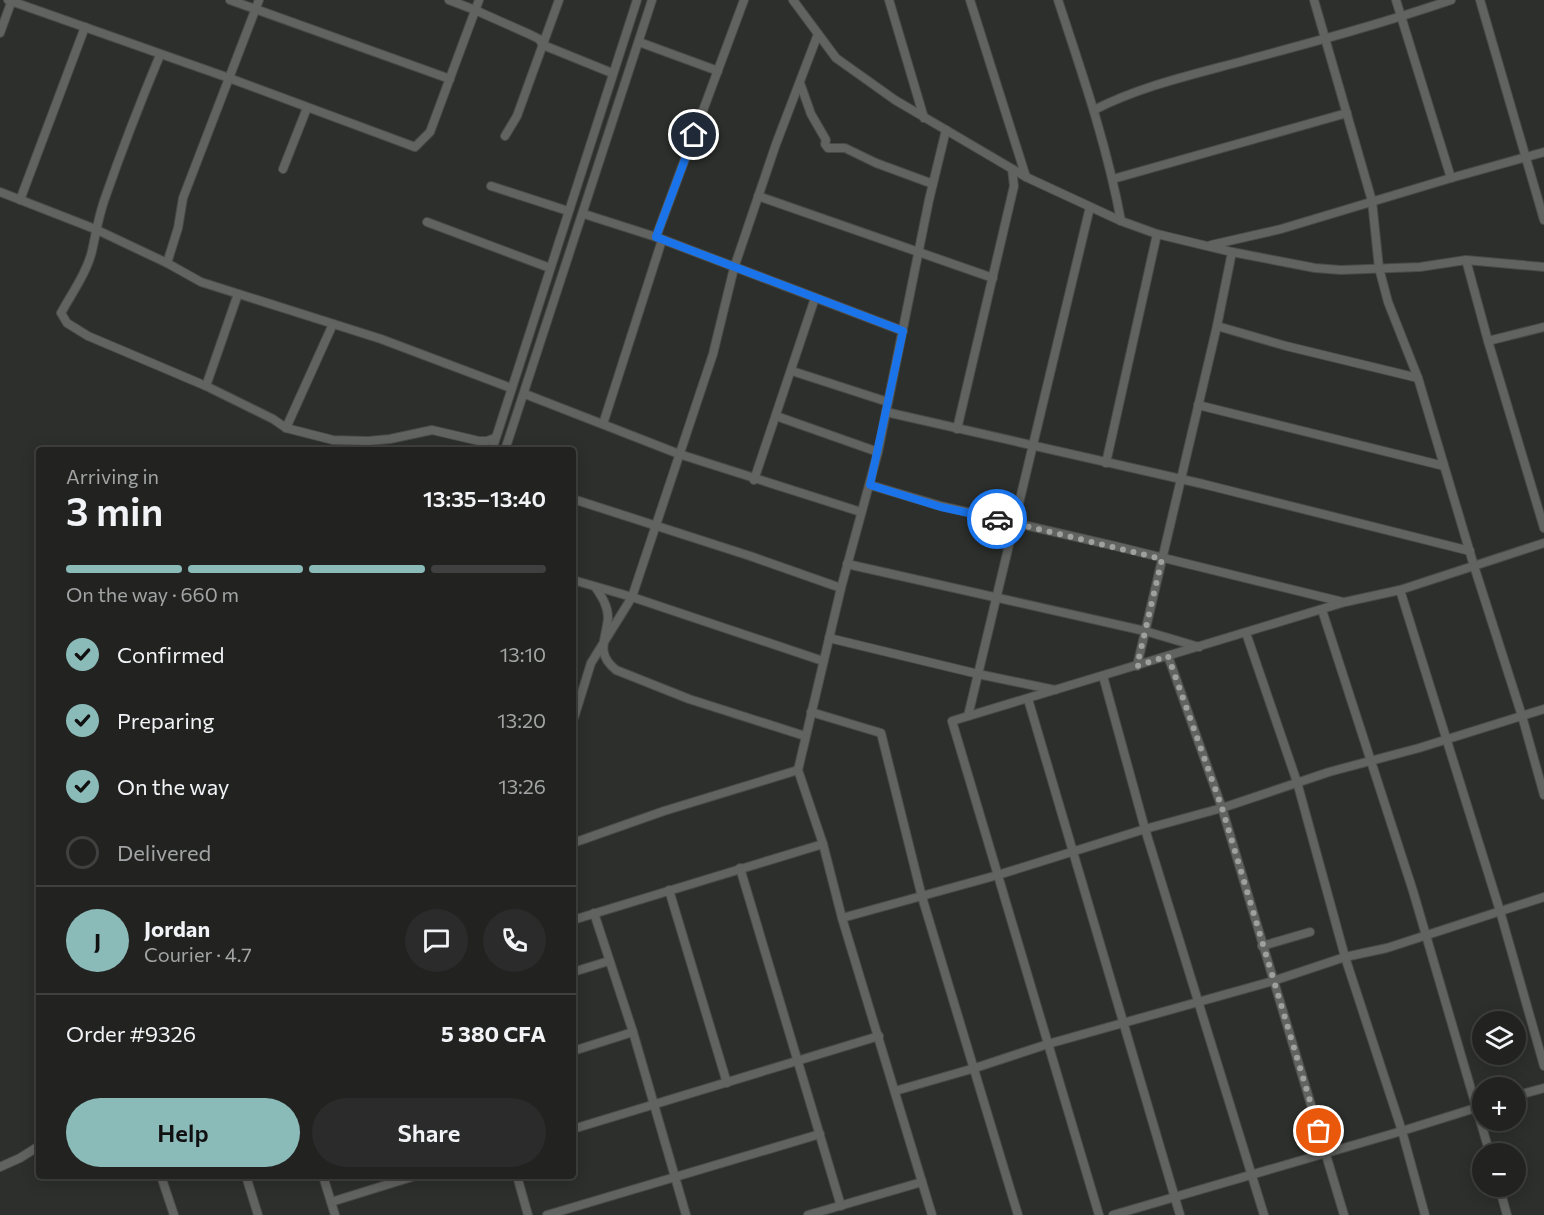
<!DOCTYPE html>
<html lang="en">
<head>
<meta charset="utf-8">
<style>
  body { margin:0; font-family:Commissioner,sans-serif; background:#2a2b2a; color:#f1f3f6; height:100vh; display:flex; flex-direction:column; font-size:22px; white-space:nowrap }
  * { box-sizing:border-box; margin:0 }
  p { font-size:20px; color:#a2a4a5 }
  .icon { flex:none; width:33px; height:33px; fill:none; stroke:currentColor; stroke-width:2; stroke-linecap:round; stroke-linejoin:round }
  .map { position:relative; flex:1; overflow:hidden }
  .sheet { position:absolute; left:36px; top:447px; width:540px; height:732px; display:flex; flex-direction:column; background:#222321; border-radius:6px; box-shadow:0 3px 15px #0003,0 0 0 2px #3f403f }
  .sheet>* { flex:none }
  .fabs { position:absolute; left:1472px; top:1011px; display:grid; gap:12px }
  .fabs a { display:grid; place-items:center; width:54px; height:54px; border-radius:50%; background:#222321; box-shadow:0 3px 15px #0003,0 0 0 2px #3f403f; font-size:30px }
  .pin { position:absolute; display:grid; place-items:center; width:51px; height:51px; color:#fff; margin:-26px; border:3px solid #fff; border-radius:50%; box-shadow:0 2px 6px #0007 }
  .courier { position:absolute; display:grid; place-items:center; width:60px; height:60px; margin:-30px; border:4px solid #1a73e8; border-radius:50%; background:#fff; color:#222; box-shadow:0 2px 8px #0007 }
  .head em { font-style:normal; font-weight:600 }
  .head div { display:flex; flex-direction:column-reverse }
  .head { display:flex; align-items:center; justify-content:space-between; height:102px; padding:0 30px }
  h1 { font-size:39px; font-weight:600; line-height:45px }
  .bar { display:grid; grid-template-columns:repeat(4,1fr); gap:9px 6px; align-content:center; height:72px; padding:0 30px }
  .bar i { height:8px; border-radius:4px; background:#3f403f }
  .bar .selected { background:#8bbbb9 }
  .bar p { grid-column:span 4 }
  .line { display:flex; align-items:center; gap:15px; padding:0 30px; border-top:2px solid #3f403f }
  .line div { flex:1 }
  .round { display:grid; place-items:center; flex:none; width:63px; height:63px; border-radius:32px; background:#2a2b2a }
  ol { padding:0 30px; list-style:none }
  li { display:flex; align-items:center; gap:18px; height:66px }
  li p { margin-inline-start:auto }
  li .icon { padding:6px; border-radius:50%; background:#8bbbb9; color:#111; stroke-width:4 }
  li:last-child { color:#a2a4a5 }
  li i { width:33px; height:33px; border:3px solid #3f403f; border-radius:50% }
  .button { display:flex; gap:12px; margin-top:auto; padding:12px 30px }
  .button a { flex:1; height:69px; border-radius:36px; background:#8bbbb9; color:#111; font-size:24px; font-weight:600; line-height:69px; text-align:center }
  .button a+a { background:#2a2b2a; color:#f1f3f6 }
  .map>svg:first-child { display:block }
</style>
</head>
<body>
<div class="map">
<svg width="1544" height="1215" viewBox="0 0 1544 1215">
  <rect width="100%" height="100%" fill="#2d2f2c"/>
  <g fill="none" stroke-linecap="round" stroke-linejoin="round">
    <g stroke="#484a48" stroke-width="10">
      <g id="street">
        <path d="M8 0 229 78 415 147 430 132 479 0"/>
        <path d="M230 0 450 79"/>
        <path d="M449 0 475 10 531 35 539 39 543 45 612 73"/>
        <path d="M793 0 836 58 895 100 1026 177 1121 221 1157 234 1232 252 1315 268 1341 270 1420 267 1466 260 1544 267"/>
        <path d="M889 0 924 118"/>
        <path d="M970 0 1026 177"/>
        <path d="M1058 0C1082 73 1107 145 1121 221"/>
        <path d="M1314 0 1372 201 1379 268 1388 302 1418 378 1474 566 1522 716 1544 795"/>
        <path d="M1396 0 1451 178"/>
        <path d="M1480 0 1544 220"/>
        <path d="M0 33 12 0"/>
        <path d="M639 42 718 71"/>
        <path d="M160 55C140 103 121 152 104 201 98 219 96 233 92 251 87 272 72 293 61 313L67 323 88 336 206 386 273 419 286 428 333 440 368 441 390 439 432 430 479 441H487L495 438"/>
        <path d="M800 83 811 114 826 140 825 144 828 148H845L876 163 933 184"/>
        <path d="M1094 110C1143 85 1196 74 1250 59 1317 41 1384 23 1451 0"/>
        <path d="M505 136 517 116 559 0"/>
        <path d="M283 169 307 108"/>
        <path d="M1113 179 1347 113"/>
        <path d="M491 186 568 211"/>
        <path d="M0 192 95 229 167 263 201 282 381 339 511 388"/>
        <path d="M758 196 993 278"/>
        <path d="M20 200 85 27"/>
        <path d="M584 214 656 237 903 331"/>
        <path d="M427 222 550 268"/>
        <path d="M656 237 744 0"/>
        <path d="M1211 245 1281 229 1451 178 1544 152"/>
        <path d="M1466 260 1488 341 1544 528"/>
        <path d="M167 263 178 228 183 198 259 0"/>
        <path d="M1217 326 1286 346 1418 378"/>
        <path d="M1488 341 1544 327"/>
        <path d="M792 371 888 402"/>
        <path d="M206 386 238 294"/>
        <path d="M525 394 679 454 861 512"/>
        <path d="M1198 405 1444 466"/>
        <path d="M886 412 1203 484 1470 551"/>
        <path d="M776 416 878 452"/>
        <path d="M603 424 662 240"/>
        <path d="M286 428 333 324"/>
        <path d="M957 429 1014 186 1012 169"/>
        <path d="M492 450 637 0"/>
        <path d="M505 450 652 0"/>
        <path d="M1106 463 1157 234"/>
        <path d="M754 480 815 298"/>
        <path d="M870 485 941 506 1115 546 1343 602"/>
        <path d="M573 499 750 556 841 588"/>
        <path d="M847 564 1145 631 1199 647"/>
        <path d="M573 580 632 597 823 661"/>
        <path d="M596 588C602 597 608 606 608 618 606 640 595 653 616 670L689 699 805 736"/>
        <path d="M1400 590 1500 911 1544 1066"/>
        <path d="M1322 610 1413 891 1490 1154"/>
        <path d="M1246 633 1297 782 1345 957 1402 1131 1425 1215"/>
        <path d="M829 638 978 674 1055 690"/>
        <path d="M1168 656 1222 808 1344 1215"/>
        <path d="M1137 666 1217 326 1232 252"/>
        <path d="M1103 676 1145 829 1264 1215"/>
        <path d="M1028 699 1180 1215"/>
        <path d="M811 712 881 733 922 897 1018 1215"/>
        <path d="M968 716 1090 207"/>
        <path d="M573 721 591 663 632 597 713 354 734 268 776 144 818 34"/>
        <path d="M573 843 664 811 798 770"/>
        <path d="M740 868 841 1206"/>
        <path d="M669 890 727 1083"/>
        <path d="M594 913 633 1032 686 1215"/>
        <path d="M842 918 998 875 1145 829 1222 808 1329 772 1419 748 1544 709"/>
        <path d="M573 920 823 844"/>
        <path d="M1262 946 1310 932"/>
        <path d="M573 972 609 961"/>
        <path d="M573 1051 633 1032"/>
        <path d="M895 1091 975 1068 1048 1044 1273 981 1345 957 1387 948 1544 897"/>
        <path d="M1515 1096 1544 1088"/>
        <path d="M573 1129 879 1036"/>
        <path d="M0 1167 20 1158 39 1146"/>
        <path d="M161 1176 174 1215"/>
        <path d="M246 1176 258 1215"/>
        <path d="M323 1176 335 1215"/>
        <path d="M517 1176 528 1215"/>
        <path d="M1499 1186 1507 1215"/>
        <path d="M331 1202 415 1176"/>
        <path d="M547 1215 820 1134"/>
        <path d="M808 1215 922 1182"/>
        <path d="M932 1215 842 918 823 844 798 770 841 588 878 452 929 200 946 130"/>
        <path d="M1099 1215 952 721 1345 602 1400 590 1544 543"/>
        <path d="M1113 1215 1402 1131 1482 1106"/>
      </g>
    </g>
    <use href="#street" stroke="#616360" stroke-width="8"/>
  </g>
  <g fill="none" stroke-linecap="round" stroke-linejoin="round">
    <path stroke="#9e9f9e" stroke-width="6" stroke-dasharray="0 10.8" d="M997 519 1162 559 1137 666 1168 656 1222 808 1319 1131"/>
    <path stroke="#1a73e8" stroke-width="8" d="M694 135 656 237 903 331 870 485 941 507 997 519"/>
  </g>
</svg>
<div class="fabs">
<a><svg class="icon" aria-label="layers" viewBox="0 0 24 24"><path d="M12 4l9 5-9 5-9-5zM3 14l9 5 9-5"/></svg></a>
<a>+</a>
<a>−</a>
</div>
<div class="pin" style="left:1319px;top:1131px;background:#ea580c"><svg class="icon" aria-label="bag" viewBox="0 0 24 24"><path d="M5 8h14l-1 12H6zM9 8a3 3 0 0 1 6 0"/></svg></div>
<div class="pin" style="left:694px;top:135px;background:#1f2937"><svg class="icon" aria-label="home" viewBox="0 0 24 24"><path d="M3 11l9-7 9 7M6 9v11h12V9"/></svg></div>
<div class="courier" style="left:997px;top:519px"><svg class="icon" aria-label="car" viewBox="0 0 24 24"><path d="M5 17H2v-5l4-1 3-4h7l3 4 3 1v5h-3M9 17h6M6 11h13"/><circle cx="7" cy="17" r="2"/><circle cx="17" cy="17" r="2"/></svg></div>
<section class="sheet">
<div class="head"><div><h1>3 min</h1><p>Arriving in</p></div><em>13:35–13:40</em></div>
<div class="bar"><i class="selected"></i><i class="selected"></i><i class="selected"></i><i></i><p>On the way · 660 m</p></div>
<ol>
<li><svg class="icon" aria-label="check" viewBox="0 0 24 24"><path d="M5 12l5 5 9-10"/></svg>Confirmed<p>13:10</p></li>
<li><svg class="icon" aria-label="check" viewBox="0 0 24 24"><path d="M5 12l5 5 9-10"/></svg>Preparing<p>13:20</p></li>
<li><svg class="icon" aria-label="check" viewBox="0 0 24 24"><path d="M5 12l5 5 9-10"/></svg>On the way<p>13:26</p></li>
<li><i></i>Delivered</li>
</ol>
<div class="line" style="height:108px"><b class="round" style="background:#8bbbb9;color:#111">J</b><div><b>Jordan</b><p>Courier · 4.7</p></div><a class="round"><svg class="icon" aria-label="chat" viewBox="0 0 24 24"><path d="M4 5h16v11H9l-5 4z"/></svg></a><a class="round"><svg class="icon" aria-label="phone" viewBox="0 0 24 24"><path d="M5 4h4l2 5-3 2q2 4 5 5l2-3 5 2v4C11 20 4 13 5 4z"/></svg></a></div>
<div class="line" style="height:78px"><div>Order #9326</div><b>5 380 CFA</b></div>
<div class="button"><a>Help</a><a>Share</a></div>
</section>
</div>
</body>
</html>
